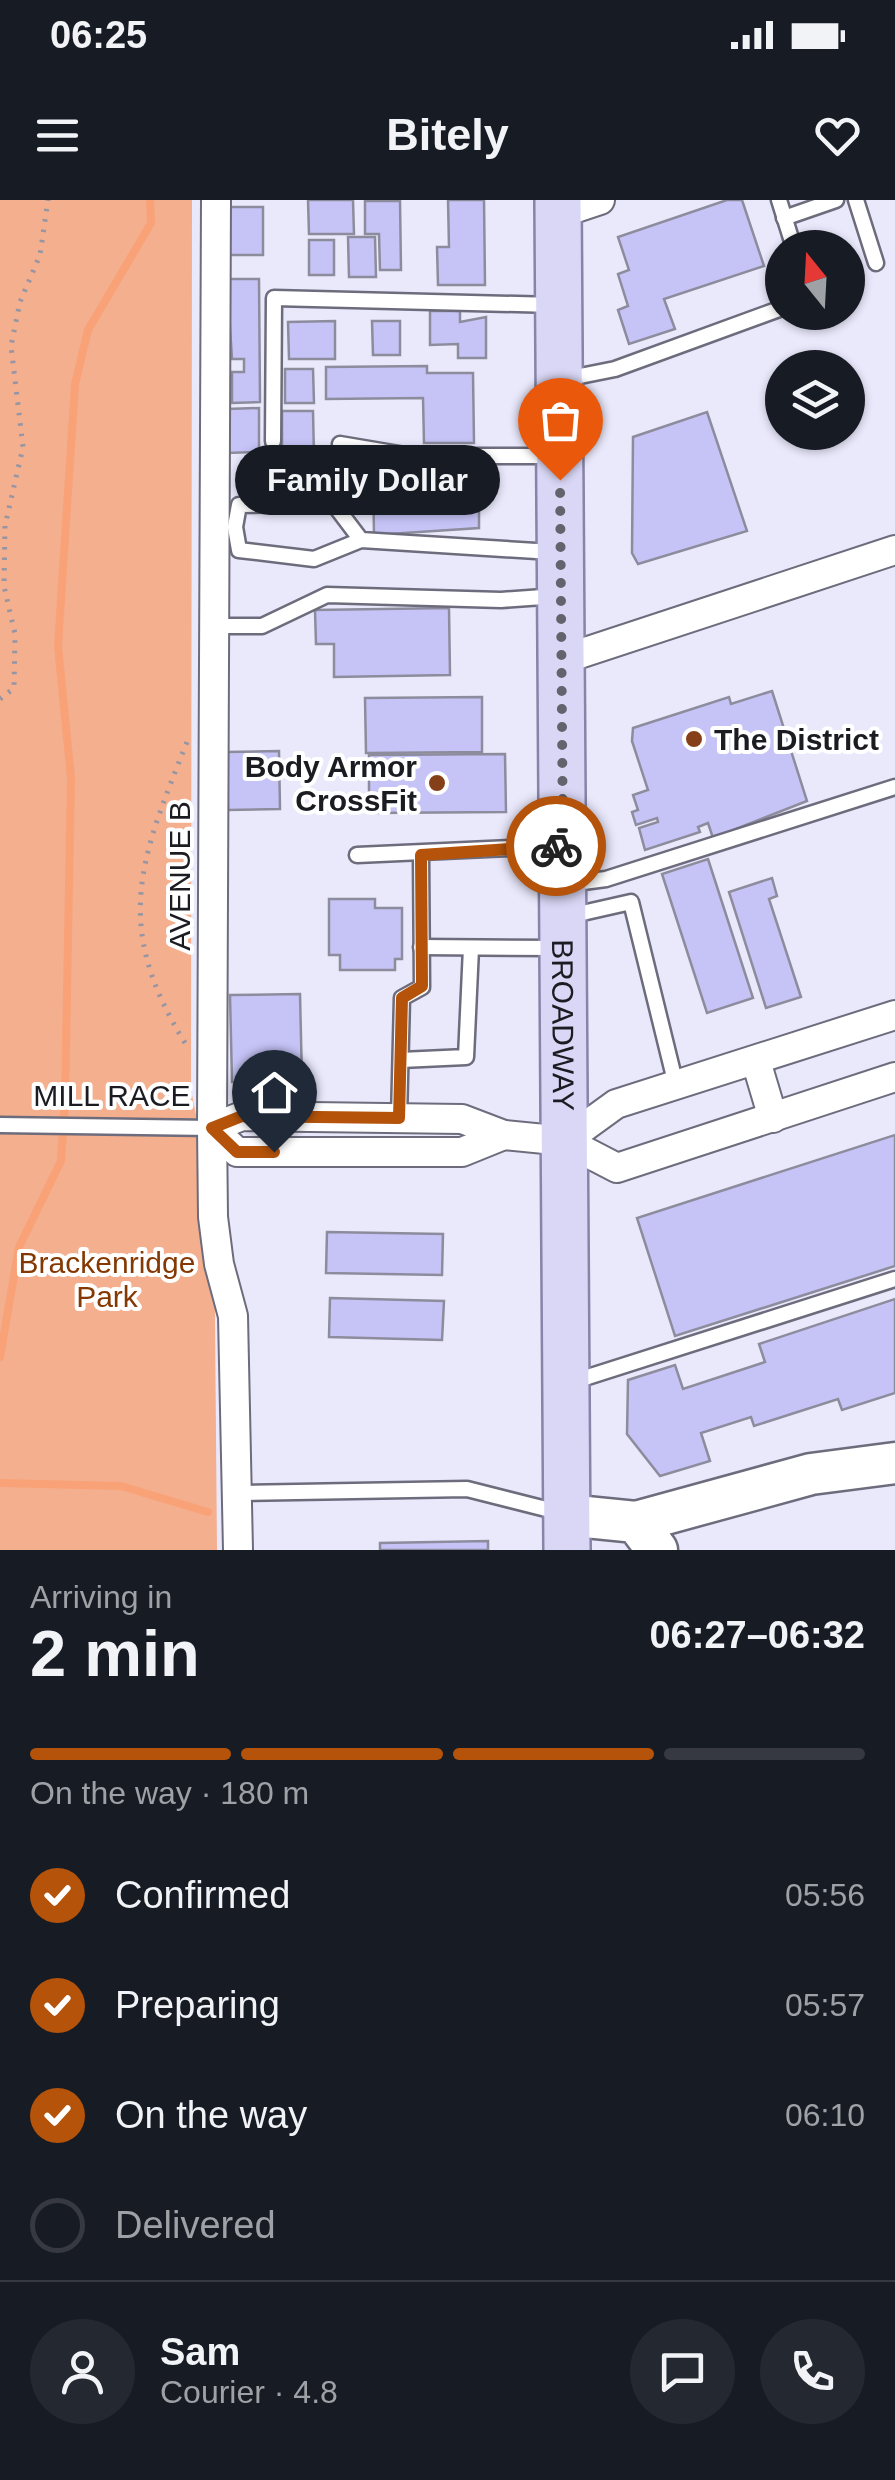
<!DOCTYPE html>
<html lang="en">
<head>
<meta charset="utf-8">
<style>
  body { margin:0; font-family:Helvetica,sans-serif; background:#242831; color:#f1f3f6; height:100vh; display:flex; flex-direction:column; font-size:38px; white-space:nowrap }
  * { box-sizing:border-box; margin:0 }
  p { font-size:32px; color:#9ea1a6 }
  .icon { flex:none; width:55px; height:55px; fill:none; stroke:currentColor; stroke-width:2; stroke-linecap:round; stroke-linejoin:round }
  .map { position:relative; height:1350px; overflow:hidden }
  .side { display:flex; flex-direction:column; background:#171b24; flex:1 }
  .side>* { flex:none }
  .needle { width:65px; rotate:342deg }
  .buttons { position:absolute; left:765px; top:30px; display:grid; gap:20px }
  .buttons a { display:grid; place-items:center; width:100px; height:100px; border-radius:50%; background:#171b24; box-shadow:0 2px 8px #0004; font-size:50px }
  .pin { position:absolute; display:grid; place-items:center; width:85px; height:85px; color:#fff; margin:-102px -42px; border-radius:50% 50% 50% 0; rotate:-45deg; box-shadow:0 0 10px #0007 }
  .pin .icon { rotate:45deg }
  .courier { position:absolute; display:grid; place-items:center; width:100px; height:100px; margin:-50px; border:8px solid #b45309; border-radius:50%; background:#fff; color:#222; box-shadow:0 2px 12px #0007 }
  .bubble { position:absolute; height:70px; border-radius:35px; background:#171b24; box-shadow:0 2px 8px #0004; font-size:32px; font-weight:800; line-height:70px; text-align:center }
  .headline em { font-style:normal; font-weight:800 }
  .headline div { display:flex; flex-direction:column-reverse }
  .headline { display:flex; align-items:center; justify-content:space-between; height:170px; padding:0 30px }
  h1 { font-size:65px; font-weight:800; line-height:75px }
  .bar { display:grid; grid-template-columns:repeat(4,1fr); gap:15px 10px; align-content:center; height:120px; padding:0 30px }
  .bar i { height:12px; border-radius:8px; background:#363941 }
  .bar .on { background:#b45309 }
  .bar p { grid-column:span 4 }
  .line { display:flex; align-items:center; gap:25px; padding:0 30px; border-top:2px solid #363941 }
  .line div { flex:1 }
  .round { display:grid; place-items:center; flex:none; width:105px; height:105px; border-radius:52px; background:#242831 }
  ol { padding:0 30px; list-style:none }
  li { display:flex; align-items:center; gap:30px; height:110px }
  li p { margin-inline-start:auto }
  li .icon { padding:10px; border-radius:50%; background:#b45309; color:#fff; stroke-width:4 }
  li:last-child { color:#9ea1a6 }
  li i { width:55px; height:55px; border:5px solid #363941; border-radius:50% }
  .status { display:flex; justify-content:space-between; align-items:center; height:70px; padding:0 50px; background:#171b24; direction:ltr }
  .status svg { height:28px; fill:currentColor }
  header { display:flex; justify-content:space-between; align-items:center; height:130px; padding:0 30px; background:#171b24; font-size:45px; font-weight:800 }
  .map>svg:first-child { display:block }
</style>
</head>
<body>
<div class="status"><b>06:25</b><svg viewBox="0 0 49 12"><path d="M0 12V9h3v3zM5 12V6h3v6zM10 12V3h3v9zM15 12V0h3v12zM26 1h20v11H26zM47 4h2v5h-2z"/></svg></div>
<header><svg class="icon" aria-label="menu" viewBox="0 0 24 24"><path d="M4 6h16M4 12h16M4 18h16"/></svg>Bitely<svg class="icon" aria-label="heart" viewBox="0 0 24 24"><path d="M12 20l-8-8c-3-5 5-10 8-4 3-6 11-1 8 4z"/></svg></header>
<div class="map">
<svg width="895" height="1350" viewBox="0 0 895 1350">
  <rect width="100%" height="100%" fill="#eae9fc"/>
  <path fill="#f4af8e" d="M0 0H192L191 890 214 1005 217 1350H0Z"/>
  <g fill="none" stroke-linecap="round" stroke-linejoin="round">
    <g stroke="#f9a277" stroke-width="8">
      <path d="M0 1157 19 1047 61 961 65 902 71 578 58 446 75 184 88 130 151 23 150 0"/>
      <path d="M0 1283 121 1286 208 1312"/>
    </g>
  </g>
  <g fill="#c6c4f7" stroke="#8d8c9d" stroke-width="2.5">
    <path d="M308 0H353L354 34H309Z"/>
    <path d="M448 0H484L485 85H438L437 47H449Z"/>
    <path d="M727 0H742L764 66 664 99 675 129 629 144 618 110 628 106 618 74 629 70 618 37Z"/>
    <path d="M365 1H400L401 70H380L379 34H365Z"/>
    <path d="M225 7H263V55H226Z"/>
    <path d="M348 37H375L376 77H349Z"/>
    <rect x="309" y="40" width="25" height="35"/>
    <path d="M227 79H259L260 202 232 203V172H244V159H232Z"/>
    <path d="M430 111H460V122L486 117V158H458V144L430 145Z"/>
    <path d="M335 121V159H289L288 122Z"/>
    <path d="M372 121H400V155H373Z"/>
    <path d="M427 166V173H473L474 243H424L423 198 326 199V167Z"/>
    <path d="M285 169H313L314 203H285Z"/>
    <path d="M259 208V252L227 253V209Z"/>
    <path d="M282 211H313L314 257 282 258Z"/>
    <path d="M707 212 747 331 638 364 632 353 633 237Z"/>
    <path d="M479 274V328L374 335 373 275Z"/>
    <path d="M449 408 450 475 334 477V444H316L315 410Z"/>
    <path d="M772 491 807 601 713 638 708 623 698 627 700 632 645 650 639 628 658 622 657 618 636 625 632 612 638 610 633 595 648 590 632 541 633 528 729 497 731 504Z"/>
    <path d="M482 497V552L366 553 365 498Z"/>
    <path d="M279 551 280 609 228 610 227 552Z"/>
    <path d="M505 554 506 612 369 613V555Z"/>
    <path d="M708 659 753 798 707 813 662 674Z"/>
    <path d="M772 678 777 696 769 699 801 797 766 808 729 692Z"/>
    <path d="M329 699H375V708H402V759H395V770H340V755H329Z"/>
    <path d="M300 794 302 880 232 882 230 795Z"/>
    <path d="M895 935V1066L675 1136 637 1018Z"/>
    <path d="M327 1032 443 1034 442 1075 326 1073Z"/>
    <path d="M330 1098 444 1101 442 1140 329 1137Z"/>
    <path d="M895 1099V1193L842 1210 838 1199 754 1226 751 1217 701 1233 710 1261 660 1276 627 1234 628 1180 675 1165 683 1189 765 1162 759 1144Z"/>
    <path d="M488 1341V1350H380V1343Z"/>
  </g>
  <g fill="none" stroke-linecap="round" stroke-linejoin="round">
    <g stroke="#6d6c7c" stroke-width="19">
      <g id="lane">
        <path d="M779 0 794 48"/>
        <path d="M856 0 876 63"/>
        <path d="M784 18 836 0"/>
        <path d="M565 179 615 169 782 108"/>
        <path d="M273 241 274 98 554 105"/>
        <path d="M340 244 411 256H554"/>
        <path d="M361 340 333 303 239 305 235 327 239 350 314 359 361 340 552 352"/>
        <path d="M213 426H262L327 395 501 400 557 396"/>
        <path d="M357 655 556 646"/>
        <path d="M568 684 606 679 895 587"/>
        <path d="M569 716 631 702 676 885"/>
        <path d="M421 747 556 748"/>
        <path d="M401 860 466 857 471 748"/>
        <path d="M399 918 402 798 422 787 421 655"/>
        <path d="M0 925 212 928"/>
        <path d="M572 1182 895 1079"/>
        <path d="M237 1293 467 1289 558 1312"/>
      </g>
    </g>
    <g stroke="#6d6c7c" stroke-width="32">
      <g id="street">
        <path d="M216 0 212 928 213 1017 219 1064 233 1116 238 1350"/>
        <path d="M558 14 600 0"/>
        <path d="M564 459 895 350"/>
        <path d="M895 815 616 904 565 941 617 968 895 877"/>
        <path d="M756 861 773 918"/>
        <path d="M212 928 242 916 462 919 504 935 565 941"/>
        <path d="M212 928 237 952H462L504 935"/>
      </g>
    </g>
    <g stroke="#6d6c7c" stroke-width="45">
      <g id="secondary">
        <path d="M566 1315 636 1322 657 1350"/>
        <path d="M636 1322 811 1274 895 1263"/>
      </g>
    </g>
    <g stroke="#8684a7" stroke-width="50">
      <g id="primary">
        <path id="s1" d="M558 0 567 1350"/>
      </g>
    </g>
    <g stroke="#9595a3" stroke-width="5" stroke-dasharray="2.5 8" stroke-linecap="butt">
      <path d="M0 499 14 488 15 434 4 386 5 326 23 247 11 146 20 102 40 55 48 0"/>
      <path d="M185 843C112 725 140 660 187 542"/>
    </g>
    <use href="#lane" stroke="#fff" stroke-width="14"/>
    <use href="#street" stroke="#fff" stroke-width="28"/>
    <use href="#secondary" stroke="#fff" stroke-width="40"/>
    <use href="#primary" stroke="#d9d7f5" stroke-width="45"/>
  </g>
  <g fill="none" stroke-linecap="round" stroke-linejoin="round">
    <path stroke="#63636e" stroke-width="10" stroke-dasharray="0 18" d="M556 646H563L560 280"/>
    <path stroke="#b45309" stroke-width="12" d="M274 952H237L212 928 242 916 399 918 402 798 422 786 421 655 556 646"/>
  </g>
  <g fill="#864019" stroke="#fff" stroke-width="4">
    <circle cx="694" cy="539" r="10"/>
    <circle cx="437" cy="583" r="10"/>
  </g>
  <g text-anchor="middle" dominant-baseline="central" stroke-width="8" stroke-linejoin="round" paint-order="stroke">
    <g font-size="30" font-weight="bold" fill="#1b1b22" stroke="#fff" text-anchor="start">
      <text x="714" y="539">The District</text>
      <text x="417" y="566" text-anchor="end">Body Armor<tspan x="417" dy="34">CrossFit</tspan></text>
    </g>
    <g font-size="30" fill="#1b1b22" stroke="#fff">
      <text transform="translate(179 676) rotate(-90)">AVENUE B</text>
      <text stroke="none"><textPath href="#s1" startOffset="825">BROADWAY</textPath></text>
      <text x="112" y="895">MILL RACE</text>
    </g>
    <g font-size="30" fill="#843803" stroke="#fff">
      <text x="107" y="1062">Brackenridge<tspan x="107" dy="34">Park</tspan></text>
    </g>
  </g>
</svg>
<div class="buttons">
<a><svg class="needle" viewBox="-14 -14 28 28"><path d="M0-13l5 13h-10z" fill="#e53935"/><path d="M0 13l5-13h-10z" fill="#9ea1a6"/></svg></a>
<a><svg class="icon" aria-label="layers" viewBox="0 0 24 24"><path d="M12 4l9 5-9 5-9-5zM3 14l9 5 9-5"/></svg></a>
</div>
<div class="pin" style="left:560px;top:280px;background:#ea580c"><svg class="icon" aria-label="bag" viewBox="0 0 24 24"><path d="M5 8h14l-1 12H6zM9 8a3 3 0 0 1 6 0"/></svg></div>
<div class="pin" style="left:274px;top:952px;background:#1f2937"><svg class="icon" aria-label="home" viewBox="0 0 24 24"><path d="M3 11l9-7 9 7M6 9v11h12V9"/></svg></div>
<div class="courier" style="left:556px;top:646px"><svg class="icon" aria-label="bike" viewBox="0 0 24 24"><circle cx="6" cy="16" r="4"/><circle cx="18" cy="16" r="4"/><path d="M6 16l4-8h5l3 8M10 8l3 8H6M13 5h3"/></svg></div>
<div class="bubble" style="left:235px;top:245px;width:265px">Family Dollar</div>
</div>
<section class="side">
<div class="headline"><div><h1>2 min</h1><p>Arriving in</p></div><em>06:27–06:32</em></div>
<div class="bar"><i class="on"></i><i class="on"></i><i class="on"></i><i></i><p>On the way · 180 m</p></div>
<ol>
<li><svg class="icon" aria-label="check" viewBox="0 0 24 24"><path d="M5 12l5 5 9-10"/></svg>Confirmed<p>05:56</p></li>
<li><svg class="icon" aria-label="check" viewBox="0 0 24 24"><path d="M5 12l5 5 9-10"/></svg>Preparing<p>05:57</p></li>
<li><svg class="icon" aria-label="check" viewBox="0 0 24 24"><path d="M5 12l5 5 9-10"/></svg>On the way<p>06:10</p></li>
<li><i></i>Delivered</li>
</ol>
<div class="line" style="height:180px"><a class="round"><svg class="icon" aria-label="person" viewBox="0 0 24 24"><circle cx="12" cy="8" r="4"/><path d="M4 21q1-7 8-7t8 7"/></svg></a><div><b>Sam</b><p>Courier · 4.8</p></div><a class="round"><svg class="icon" aria-label="chat" viewBox="0 0 24 24"><path d="M4 5h16v11H9l-5 4z"/></svg></a><a class="round"><svg class="icon" aria-label="phone" viewBox="0 0 24 24"><path d="M5 4h4l2 5-3 2q2 4 5 5l2-3 5 2v4C11 20 4 13 5 4z"/></svg></a></div>
</section>
</body>
</html>
